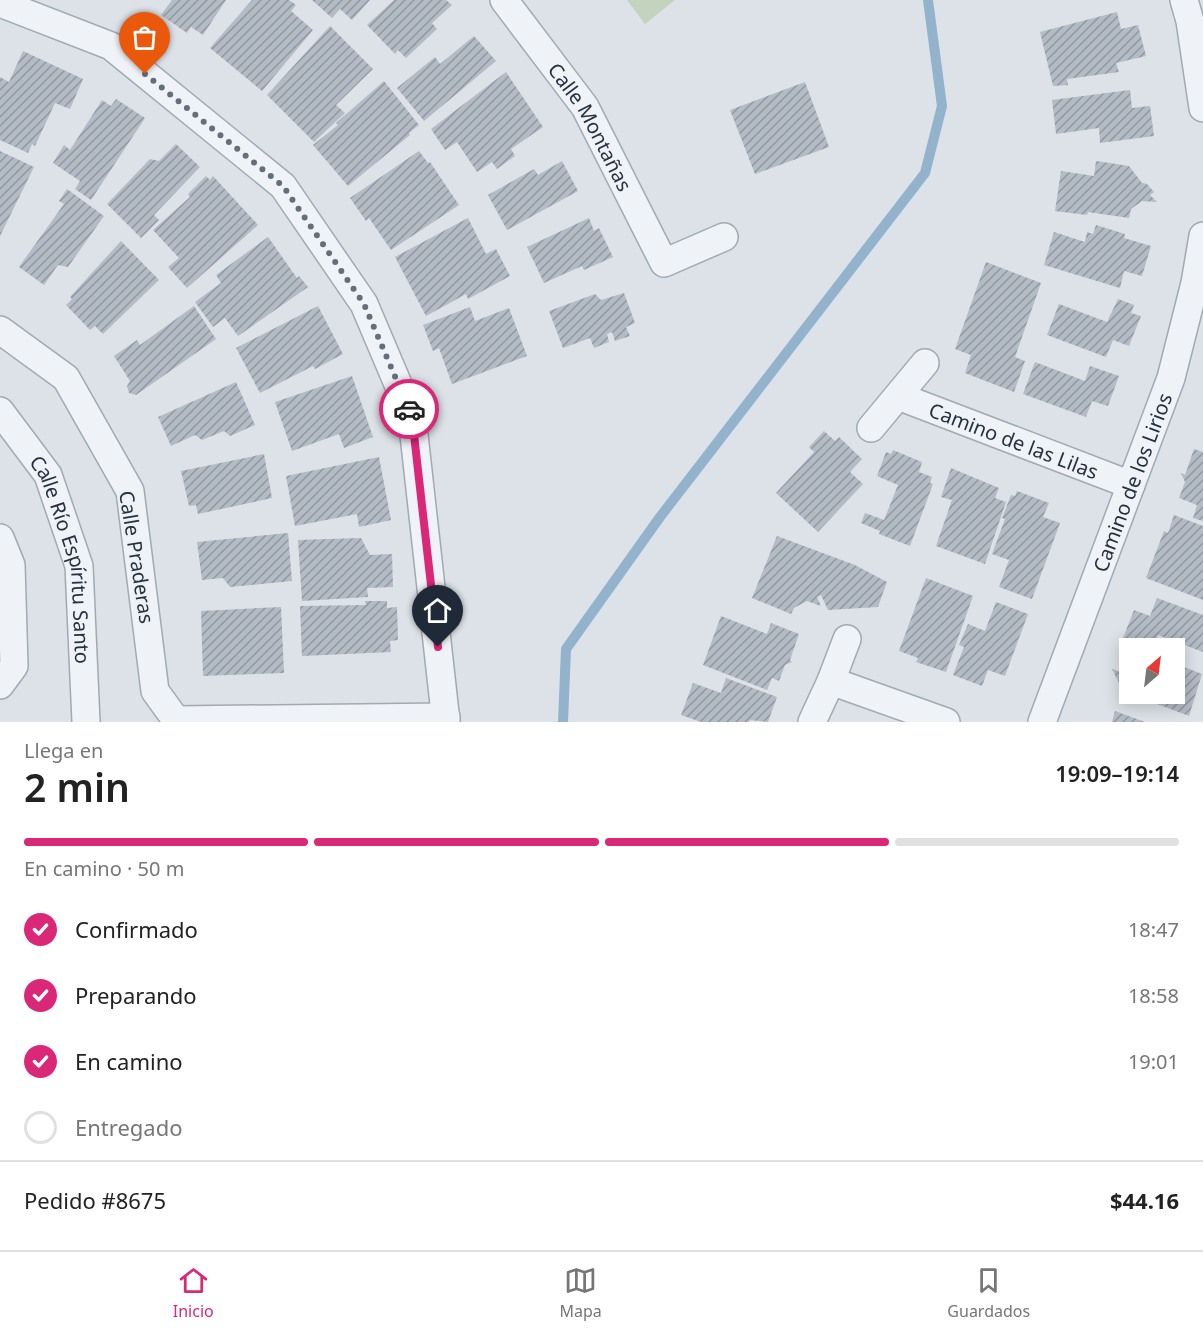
<!DOCTYPE html>
<html lang="es">
<head>
<meta charset="utf-8">
<style>
  body { margin:0; font-family:"Noto Sans",sans-serif; background:#f6f6f6; color:#222; height:100vh; display:flex; flex-direction:column; font-size:22px; white-space:nowrap }
  * { box-sizing:border-box; margin:0 }
  p { font-size:20px; color:#767676 }
  .icon { flex:none; width:33px; height:33px; fill:none; stroke:currentColor; stroke-width:2; stroke-linecap:round; stroke-linejoin:round }
  .map { position:relative; height:722px; overflow:hidden }
  .panel { display:flex; flex-direction:column; background:#fff; flex:1 }
  .panel>* { flex:none }
  .needle { width:39px; rotate:28deg }
  .fabs { position:absolute; left:1119px; top:638px; display:grid; gap:12px }
  .fabs a { display:grid; place-items:center; width:66px; height:66px; border-radius:0px; background:#fff; box-shadow:0 3px 15px #0003; font-size:30px }
  .pin { position:absolute; display:grid; place-items:center; width:51px; height:51px; color:#fff; margin:-62px -26px; border-radius:50% 50% 50% 0; rotate:-45deg; box-shadow:0 0 6px #0007 }
  .pin .icon { rotate:45deg }
  .courier { position:absolute; display:grid; place-items:center; width:60px; height:60px; margin:-30px; border:4px solid #db2777; border-radius:50%; background:#fff; color:#222; box-shadow:0 2px 8px #0007 }
  .summary em { font-style:normal; font-weight:600 }
  .summary div { display:flex; flex-direction:column-reverse }
  .summary { display:flex; align-items:center; justify-content:space-between; height:102px; padding:0 24px }
  h1 { font-size:39px; font-weight:600; line-height:45px }
  .bar { display:grid; grid-template-columns:repeat(4,1fr); gap:9px 6px; align-content:center; height:72px; padding:0 24px }
  .bar i { height:8px; border-radius:4px; background:#e0e0e0 }
  .bar .selected { background:#db2777 }
  .bar p { grid-column:span 4 }
  .line { display:flex; align-items:center; gap:15px; padding:0 24px; border-top:2px solid #e0e0e0 }
  .line div { flex:1 }
  ol { padding:0 24px; list-style:none }
  li { display:flex; align-items:center; gap:18px; height:66px }
  li p { margin-inline-start:auto }
  li .icon { padding:6px; border-radius:50%; background:#db2777; color:#fff; stroke-width:4 }
  li:last-child { color:#767676 }
  li i { width:33px; height:33px; border:3px solid #e0e0e0; border-radius:50% }
  .menu { display:flex; justify-content:space-around; align-items:center; height:84px; border-top:2px solid #e0e0e0; background:#fff; font-size:16px; color:#767676 }
  .menu a { display:grid; justify-items:center; gap:3px }
  .menu .selected { color:#db2777 }
  .map>svg:first-child { display:block }
</style>
</head>
<body>
<div class="map">
<svg width="1203" height="722" viewBox="0 0 1203 722">
  <defs>
    <pattern id="building-hatch" width="6" height="6" patternUnits="userSpaceOnUse" patternTransform="scale(1.5)"><rect width="6" height="6" fill="#b3bbc5"/><path d="M-1 1l2-2M0 6l6-6M5 7l2-2" fill="none" stroke="#9198a1"/></pattern>
  </defs>
  <rect width="100%" height="100%" fill="#dce2e8"/>
  <path fill="#c4d3bd" d="M627 0H675L645 24Z"/>
  <g fill="none" stroke-linecap="round" stroke-linejoin="round">
    <path stroke="#93b2cc" stroke-width="10" d="M563 722 566 649 660 517 925 173 942 106 928 0"/>
  </g>
  <g fill="url(#building-hatch)">
    <path d="M172 0H226L203 35 191 27 187 33 161 15Z"/>
    <path d="M252 0H289L296 5 291 11 313 30 262 91 210 48Z"/>
    <path d="M312 0H370L352 20 340 9 332 18Z"/>
    <path d="M394 0H446L452 5 432 23 437 29 406 58 398 50 395 54 367 25Z"/>
    <path d="M1117 12 1121 29 1138 25 1146 56 1116 63 1119 72 1067 79 1068 85 1053 86 1040 32Z"/>
    <path d="M330 26 373 69 336 105 345 113 314 142 267 95Z"/>
    <path d="M474 36 496 61 424 121 397 88 435 57 440 64Z"/>
    <path d="M23 51 83 79 70 109 55 103 35 146 32 144 28 153 0 140V77L9 82Z"/>
    <path d="M506 72 543 127 511 149 515 156 497 169 492 162 477 172 457 142 445 150 431 129Z"/>
    <path d="M384 81 419 125 409 133 410 135 348 186 313 145 338 125 336 123Z"/>
    <path d="M805 82 829 147 755 174 730 110Z"/>
    <path d="M1130 90 1132 108 1150 106 1154 136 1100 143 1099 128 1056 134 1052 100Z"/>
    <path d="M116 99 145 118 91 200 75 189 80 181 53 163 64 145 70 150 102 100 111 106Z"/>
    <path d="M176 144 200 167 154 215 159 220 141 238 107 204 150 159 159 161Z"/>
    <path d="M0 151 34 167 0 236Z"/>
    <path d="M419 151 428 163 430 162 459 205 391 250 369 218 366 221 350 198Z"/>
    <path d="M562 161 578 191 507 230 488 195 534 169 538 175Z"/>
    <path d="M1096 161 1129 166 1142 183 1147 184 1154 192 1150 195 1157 202 1142 201 1131 209 1129 218 1088 212 1087 215 1055 211 1061 171 1094 176Z"/>
    <path d="M206 176 210 180 213 176 258 225 187 288 168 267 179 258 153 230 190 197 188 194Z"/>
    <path d="M67 189 104 216 68 267 58 265 44 285 19 267 64 204 59 201Z"/>
    <path d="M468 218 486 254 496 249 510 276 468 299 466 294 426 316 395 257Z"/>
    <path d="M589 218 594 231 599 228 613 257 584 270 582 266 544 283 527 247Z"/>
    <path d="M1096 225 1125 234 1124 238 1151 246 1142 276 1124 271 1120 288 1044 265 1054 232 1085 242 1087 232 1093 234Z"/>
    <path d="M268 237 297 278 299 276 308 287 238 336 225 318 213 327 195 302 221 283 216 275Z"/>
    <path d="M121 241 159 280 103 334 95 326 90 330 66 305 72 299 70 297Z"/>
    <path d="M986 262 1041 283 1015 357 1025 361 1014 392 965 373 971 355 955 349Z"/>
    <path d="M624 293 635 323 626 327 630 336 615 341 612 332 607 334 609 342 594 348 590 338 563 348 549 311 595 294 601 300Z"/>
    <path d="M1118 299 1134 305 1131 313 1141 316 1129 346 1113 340 1106 357 1047 335 1059 304 1107 322Z"/>
    <path d="M194 306 216 339 136 395 129 393 127 386 130 381 114 356 137 340 140 345Z"/>
    <path d="M318 306 343 354 315 369 313 366 260 393 236 348Z"/>
    <path d="M470 307 475 321 509 308 527 356 452 384 439 348 433 351 423 325Z"/>
    <path d="M1035 362 1085 381 1090 366 1119 376 1108 406 1092 401 1086 417 1023 394Z"/>
    <path d="M352 376 373 437 344 448 339 434 292 451 275 402Z"/>
    <path d="M236 382 255 425 230 436 224 431 202 440 195 435 171 446 158 417Z"/>
    <path d="M824 431 835 441 839 437 862 459 850 472 863 484 818 532 776 493 814 452 809 447Z"/>
    <path d="M1194 449 1203 452V521L1193 518 1197 505 1179 498 1185 482 1181 473 1185 475Z"/>
    <path d="M893 450 922 462 919 472 932 477 930 483 933 484 910 546 879 534 880 531 861 523 865 513 884 520 898 485 877 476 886 452 891 454Z"/>
    <path d="M264 454 272 498 198 514 196 505 189 506 181 471Z"/>
    <path d="M379 457 391 520 359 527 357 514 295 526 286 476Z"/>
    <path d="M951 468 999 488 995 498 1006 502 985 564 936 546 952 500 941 497Z"/>
    <path d="M1017 491 1049 503 1043 517 1060 523 1032 599 999 587 1009 560 992 554 1005 519 1002 518 1011 495 1015 496Z"/>
    <path d="M1174 515 1203 526V600L1146 578 1164 531 1168 533Z"/>
    <path d="M288 533 292 581 230 587 223 578 202 580 197 542Z"/>
    <path d="M777 536 855 565 887 582 878 607 828 610 821 595 817 597 821 606 807 601 794 608 791 614 752 598Z"/>
    <path d="M361 538 370 555 392 554 393 587 367 588 368 597 302 601 298 540Z"/>
    <path d="M926 578 973 596 946 672 916 662 918 658 899 651Z"/>
    <path d="M1157 598 1203 615V652L1158 635 1153 648 1123 638 1134 610 1150 616Z"/>
    <path d="M365 601H387V608L397 607 398 640 390 641 391 652 302 656 300 606 366 605Z"/>
    <path d="M996 602 1028 614 1005 676 988 670 982 686 953 675 964 647 959 645 968 624 985 631Z"/>
    <path d="M281 607 284 673 203 676 201 611Z"/>
    <path d="M721 616 767 634 771 623 799 634 790 660 792 662 785 665 779 681 772 678 767 690 703 665Z"/>
    <path d="M1174 663 1202 674 1189 716 1123 691 1112 669 1127 674 1130 673V693H1174Z"/>
    <path d="M726 678 777 697 768 722 750 720 749 722H701L681 715 693 683 721 693Z"/>
    <path d="M1115 711 1145 722H1112Z"/>
  </g>
  <g fill="none" stroke-linecap="round" stroke-linejoin="round">
    <g stroke="#a1a9b2" stroke-width="30">
      <g id="street">
        <path id="s1" d="M504 0 585 107 664 263 724 237"/>
        <path d="M1184 0 1190 21 1203 108"/>
        <path d="M0 3 111 46 283 186 364 304 412 417 446 722"/>
        <path d="M0 330 66 378 130 491 155 691 176 720 446 717"/>
        <path id="s2" d="M898 396 1131 485"/>
        <path id="s3" d="M0 411 48 475 79 566 86 722"/>
        <path d="M871 428 925 363"/>
        <path d="M0 538 11 565 14 666 0 685"/>
        <path d="M831 681 946 722"/>
        <path d="M812 722 831 681 847 639"/>
        <path id="s4" d="M1042 722 1171 378 1195 283 1203 236"/>
      </g>
    </g>
    <use href="#street" stroke="#eff2f6" stroke-width="27"/>
  </g>
  <g fill="none" stroke-linecap="round" stroke-linejoin="round">
    <path stroke="#656e7b" stroke-width="6" stroke-dasharray="0 10.8" d="M145 74 283 186 364 304 409 409"/>
    <path stroke="#db2777" stroke-width="8" d="M409 409 412 417 438 647"/>
  </g>
  <g text-anchor="middle" dominant-baseline="central" stroke-width="4.5" stroke-linejoin="round" paint-order="stroke">
    <g font-size="20" fill="#253040" stroke="#ecf1f6">
      <text stroke="none"><textPath href="#s1" startOffset="154">Calle Montañas</textPath></text>
      <text stroke="none"><textPath href="#s2" startOffset="124">Camino de las Lilas</textPath></text>
      <text stroke="none"><textPath href="#s4" startOffset="256">Camino de los Lirios</textPath></text>
      <text transform="translate(137 557) rotate(81)">Calle Praderas</text>
      <text stroke="none"><textPath href="#s3" startOffset="166">Calle Río Espíritu Santo</textPath></text>
    </g>
  </g>
</svg>
<div class="fabs">
<a><svg class="needle" viewBox="-14 -14 28 28"><path d="M0-13l5 13h-10z" fill="#e53935"/><path d="M0 13l5-13h-10z" fill="#767676"/></svg></a>
</div>
<div class="pin" style="left:145px;top:74px;background:#ea580c"><svg class="icon" aria-label="bag" viewBox="0 0 24 24"><path d="M5 8h14l-1 12H6zM9 8a3 3 0 0 1 6 0"/></svg></div>
<div class="pin" style="left:438px;top:647px;background:#1f2937"><svg class="icon" aria-label="home" viewBox="0 0 24 24"><path d="M3 11l9-7 9 7M6 9v11h12V9"/></svg></div>
<div class="courier" style="left:409px;top:409px"><svg class="icon" aria-label="car" viewBox="0 0 24 24"><path d="M5 17H2v-5l4-1 3-4h7l3 4 3 1v5h-3M9 17h6M6 11h13"/><circle cx="7" cy="17" r="2"/><circle cx="17" cy="17" r="2"/></svg></div>
</div>
<section class="panel">
<div class="summary"><div><h1>2 min</h1><p>Llega en</p></div><em>19:09–19:14</em></div>
<div class="bar"><i class="selected"></i><i class="selected"></i><i class="selected"></i><i></i><p>En camino · 50 m</p></div>
<ol>
<li><svg class="icon" aria-label="check" viewBox="0 0 24 24"><path d="M5 12l5 5 9-10"/></svg>Confirmado<p>18:47</p></li>
<li><svg class="icon" aria-label="check" viewBox="0 0 24 24"><path d="M5 12l5 5 9-10"/></svg>Preparando<p>18:58</p></li>
<li><svg class="icon" aria-label="check" viewBox="0 0 24 24"><path d="M5 12l5 5 9-10"/></svg>En camino<p>19:01</p></li>
<li><i></i>Entregado</li>
</ol>
<div class="line" style="height:78px"><div>Pedido #8675</div><b>$44.16</b></div>
</section>
<nav class="menu">
<a class="selected"><svg class="icon" aria-label="home" viewBox="0 0 24 24"><path d="M3 11l9-7 9 7M6 9v11h12V9"/></svg>Inicio</a>
<a><svg class="icon" aria-label="map" viewBox="0 0 24 24"><path d="M3 6l6-2 6 2 6-2v14l-6 2-6-2-6 2zM9 4v14M15 6v14"/></svg>Mapa</a>
<a><svg class="icon" aria-label="saved" viewBox="0 0 24 24"><path d="M7 4h10v16l-5-4-5 4z"/></svg>Guardados</a>
</nav>
</body>
</html>
